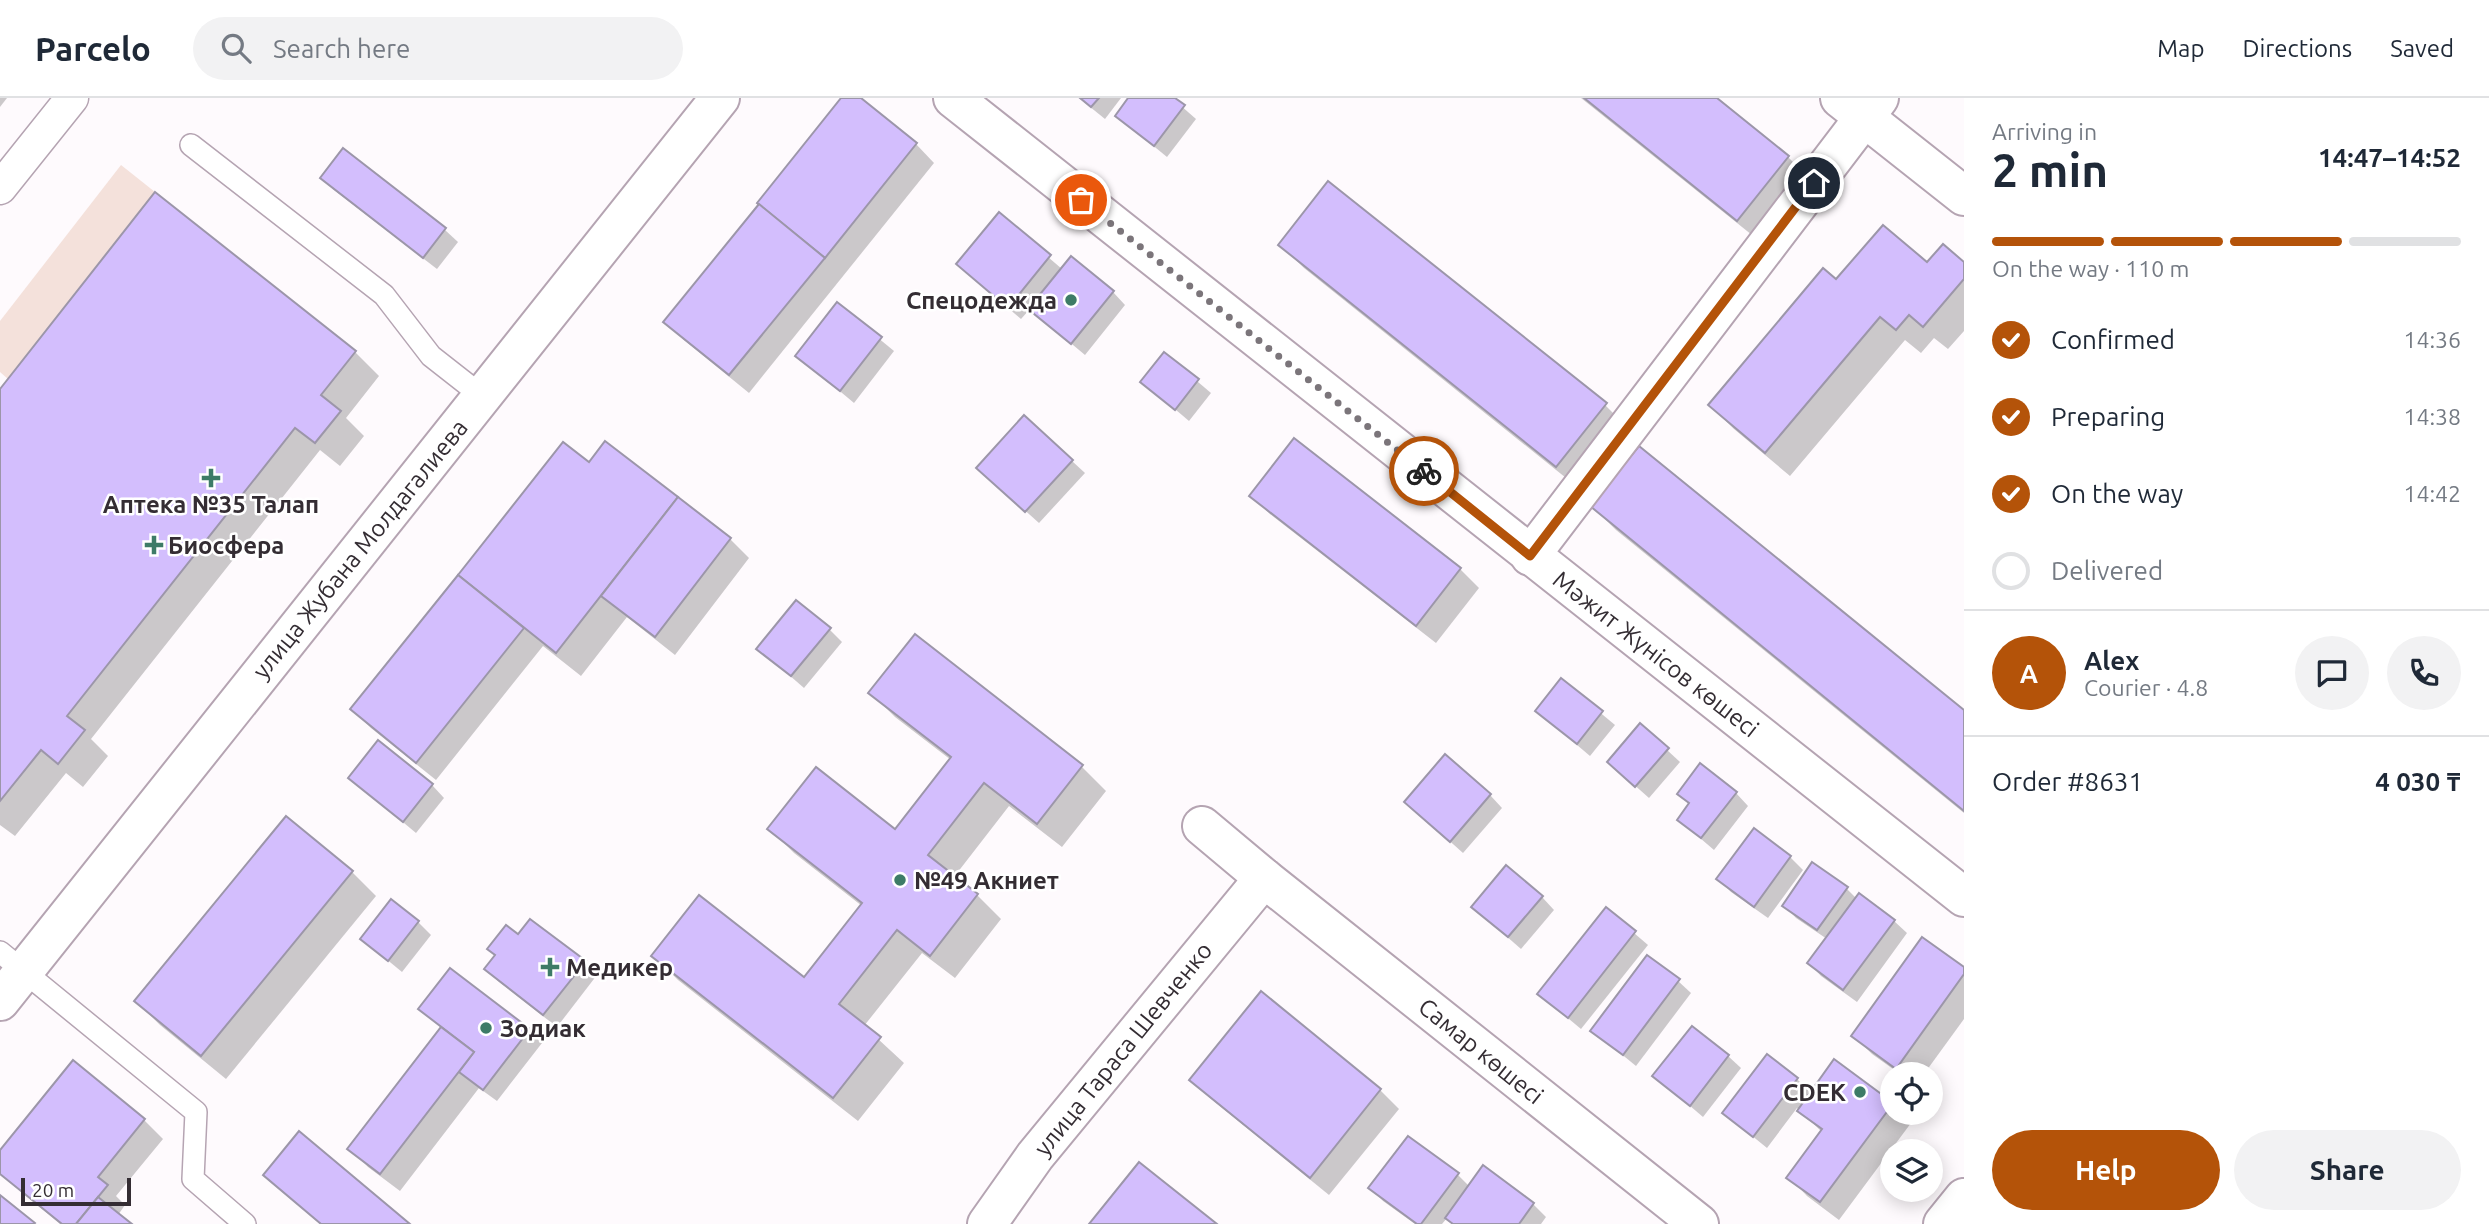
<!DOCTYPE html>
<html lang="en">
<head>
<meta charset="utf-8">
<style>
  body { margin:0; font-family:Ubuntu,sans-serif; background:#f2f2f3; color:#1f2937; height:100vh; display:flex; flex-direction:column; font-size:26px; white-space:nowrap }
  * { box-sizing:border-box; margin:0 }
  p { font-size:23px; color:#747a83 }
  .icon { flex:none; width:38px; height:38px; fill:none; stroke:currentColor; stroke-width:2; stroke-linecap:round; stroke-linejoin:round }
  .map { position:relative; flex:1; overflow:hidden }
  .details { display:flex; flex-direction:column; background:#fff; width:525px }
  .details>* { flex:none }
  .buttons { position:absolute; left:1880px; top:964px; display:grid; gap:14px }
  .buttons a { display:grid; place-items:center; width:63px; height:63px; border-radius:50%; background:#fff; box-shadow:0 4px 18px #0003; font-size:35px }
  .scale { position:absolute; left:21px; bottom:18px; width:110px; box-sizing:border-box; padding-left:7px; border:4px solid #342d33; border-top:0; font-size:19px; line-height:24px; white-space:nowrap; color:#342d33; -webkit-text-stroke:5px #fff; paint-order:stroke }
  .pin { position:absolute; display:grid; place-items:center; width:60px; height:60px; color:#fff; margin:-30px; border:4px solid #fff; border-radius:50%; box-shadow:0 2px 7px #0007 }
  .courier { position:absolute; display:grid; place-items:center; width:70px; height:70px; margin:-35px; border:5px solid #b45309; border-radius:50%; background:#fff; color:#222; box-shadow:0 2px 9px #0007 }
  .head em { font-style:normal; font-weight:700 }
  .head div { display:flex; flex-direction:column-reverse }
  .head { display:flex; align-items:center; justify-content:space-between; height:119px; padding:0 28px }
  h1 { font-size:46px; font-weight:700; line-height:52px }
  .bar { display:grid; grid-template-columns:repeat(4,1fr); gap:10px 7px; align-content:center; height:84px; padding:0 28px }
  .bar i { height:9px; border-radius:5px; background:#e0e1e3 }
  .bar .on { background:#b45309 }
  .bar p { grid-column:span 4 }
  .line { display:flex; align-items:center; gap:18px; padding:0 28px; border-top:2px solid #e0e1e3 }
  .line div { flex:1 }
  .round { display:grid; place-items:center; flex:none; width:74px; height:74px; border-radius:37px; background:#f2f2f3 }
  ol { padding:0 28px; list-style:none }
  li { display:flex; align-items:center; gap:21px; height:77px }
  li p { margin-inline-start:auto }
  li .icon { padding:7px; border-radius:50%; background:#b45309; color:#fff; stroke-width:4 }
  li:last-child { color:#747a83 }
  li i { width:38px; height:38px; border:4px solid #e0e1e3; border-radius:50% }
  .primary-button { display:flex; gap:14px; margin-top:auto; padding:14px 28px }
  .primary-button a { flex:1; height:80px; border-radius:42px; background:#b45309; color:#fff; font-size:28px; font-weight:700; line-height:80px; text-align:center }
  .primary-button a+a { background:#f2f2f3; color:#1f2937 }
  header { display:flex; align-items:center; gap:42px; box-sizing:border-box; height:98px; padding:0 35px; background:#fff; border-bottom:2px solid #e0e1e3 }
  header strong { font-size:33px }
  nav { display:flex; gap:38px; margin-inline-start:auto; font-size:24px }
  .search { width:490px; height:63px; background:#f2f2f3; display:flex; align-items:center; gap:18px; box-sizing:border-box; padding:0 24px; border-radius:38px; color:#747a83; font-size:26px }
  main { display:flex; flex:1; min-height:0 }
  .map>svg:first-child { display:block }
</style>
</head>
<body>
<header>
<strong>Parcelo</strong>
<div class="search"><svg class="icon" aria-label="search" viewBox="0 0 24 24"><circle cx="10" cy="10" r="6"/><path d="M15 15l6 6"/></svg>Search here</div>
<nav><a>Map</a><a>Directions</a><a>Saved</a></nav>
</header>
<main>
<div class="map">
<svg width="1964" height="1126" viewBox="0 0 1964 1126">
  <rect width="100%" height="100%" fill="#fefafd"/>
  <path fill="#f4e1db" d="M121 67 155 94 8 281 0 274V223Z"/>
  <g fill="#0003">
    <path d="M0 0H7L0 9Z"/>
    <path d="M843 0H858L916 46 934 65 749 295 684 242 665 224Z"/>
    <path d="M1079 0H1121L1105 21Z"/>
    <path d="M1131 0H1172L1196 21 1167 59 1117 18Z"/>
    <path d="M1581 0H1714L1788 59 1812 83 1762 145Z"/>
    <path d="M343 53 445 132 458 144 437 171 334 92 322 80Z"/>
    <path d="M156 97 355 254 379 278 346 320 364 338 340 368 320 352 91 641 108 658 83 689 66 675 15 738 0 727V293Z"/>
    <path d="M999 117 1062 171 1113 194 1125 207 1085 257 1030 211 1021 221 971 178Z"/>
    <path d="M1280 146 1605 307 1629 331 1581 392 1304 170Z"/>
    <path d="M1964 166V233L1948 251 1934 240 1921 255 1905 242 1790 378 1734 331 1710 307 1837 184 1927 167Z"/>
    <path d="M838 207 894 253 854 305 798 258Z"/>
    <path d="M1165 256 1211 295 1189 323 1143 284Z"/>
    <path d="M605 345 730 441 749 460 675 557 627 519 581 578 543 548 436 682 371 630 352 611 563 347 589 366Z"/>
    <path d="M1072 363 1085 375 1039 425 991 382Z"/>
    <path d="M1252 398 1460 471 1479 490 1436 545 1270 416Z"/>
    <path d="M1592 408 1964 615V715L1616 432Z"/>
    <path d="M829 531 842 544 804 590 759 551Z"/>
    <path d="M915 538 1082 669 1106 693 1062 749 1009 708 954 779 977 797 1001 821 955 880 922 855 864 928 904 965 858 1023 678 882 654 858 804 881 862 808 794 755 770 731 896 733 951 662 895 619 871 595Z"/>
    <path d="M1561 582 1615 627 1590 658 1537 613Z"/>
    <path d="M1641 628 1680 664 1649 700 1622 676Z"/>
    <path d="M350 680 432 687 444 700 416 735Z"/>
    <path d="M1736 695 1748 708 1714 752 1679 722 1690 707 1679 696Z"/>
    <path d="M1490 697 1502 710 1463 755 1406 704Z"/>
    <path d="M286 720 352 774 376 798 226 981 160 927 136 903Z"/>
    <path d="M1754 732 1790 759 1803 772 1768 820 1731 794 1719 781Z"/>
    <path d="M1847 791 1857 801 1894 823 1907 835 1857 904 1821 878 1809 865 1827 841 1796 820 1784 807Z"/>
    <path d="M1542 799 1554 812 1521 851 1473 809Z"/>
    <path d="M1606 811 1648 847 1581 931 1539 896Z"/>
    <path d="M418 824 431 837 402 874 362 841Z"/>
    <path d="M518 839 584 865 597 877 557 929 499 884 486 871Z"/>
    <path d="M1964 871V921L1924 976H1900L1872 956 1853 937Z"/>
    <path d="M451 872 529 933 542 945 497 1003 479 990 400 1093 368 1069 350 1050 443 931 420 911Z"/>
    <path d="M1678 883 1691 895 1636 968 1592 932Z"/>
    <path d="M1261 896 1380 992 1399 1011 1329 1097 1210 1000 1191 982Z"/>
    <path d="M1728 958 1741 970 1703 1019 1655 978Z"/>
    <path d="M1797 981 1812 996 1892 1006V1015H1901L1911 1025 1839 1122 1807 1098 1789 1079 1822 1034 1797 1010 1767 1050 1724 1015Z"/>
    <path d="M144 1022 163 1041 116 1098 125 1107 118 1117 130 1126H60L0 1076V1055Z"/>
    <path d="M1484 1070 1533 1106 1546 1119 1541 1126H1453L1447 1120 1442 1126H1415L1383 1103 1371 1090 1457 1076 1470 1089Z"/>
    <path d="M265 1077 407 1126H320Z"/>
  </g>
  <g fill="#d3befd" stroke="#9c96a9" stroke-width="2">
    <path d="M841 0H861L917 45 825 160 757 105Z"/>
    <path d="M1080 0H1099L1091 9Z"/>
    <path d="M1128 0H1175L1185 7 1154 48 1115 18Z"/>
    <path d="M1584 0H1717L1789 58 1737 123Z"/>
    <path d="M343 50 446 130 423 160 320 80Z"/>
    <path d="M1328 83 1607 305 1556 369 1278 147Z"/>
    <path d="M155 94 356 253 321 297 341 313 315 345 295 330 67 618 85 632 58 666 41 652 0 703V291Z"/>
    <path d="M759 106 825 160 729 277 663 224Z"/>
    <path d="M999 114 1051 157 1008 210 956 166Z"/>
    <path d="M1883 127 1927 164 1943 146 1964 164V181L1923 229 1909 217 1896 232 1880 219 1765 355 1708 307 1823 170 1836 181Z"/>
    <path d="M1071 158 1114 193 1071 246 1028 211Z"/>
    <path d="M837 204 882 239 840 293 795 258Z"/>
    <path d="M1164 254 1199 281 1175 312 1140 284Z"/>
    <path d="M1024 317 1073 362 1025 414 976 370Z"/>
    <path d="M1294 340 1461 470 1416 528 1249 398Z"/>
    <path d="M605 343 678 399 556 555 458 477 563 344 589 364Z"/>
    <path d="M1639 348 1964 612V713L1590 408Z"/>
    <path d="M678 399 731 440 655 539 601 498Z"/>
    <path d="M458 477 524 530 416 665 350 611Z"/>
    <path d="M796 502 831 530 791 578 756 551Z"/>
    <path d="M915 536 1083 667 1037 726 984 685 928 757 978 796 930 858 897 832 839 906 881 939 833 1000 651 858 699 797 804 879 862 805 767 731 816 669 895 731 951 659 868 595Z"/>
    <path d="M1561 580 1603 613 1577 646 1535 613Z"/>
    <path d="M1640 625 1669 650 1635 689 1607 664Z"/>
    <path d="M378 642 433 686 403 724 348 680Z"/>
    <path d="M1445 656 1491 696 1450 744 1404 704Z"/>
    <path d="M1700 665 1737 694 1701 740 1677 722 1689 705 1677 696Z"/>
    <path d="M286 718 353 773 201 958 134 903Z"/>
    <path d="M1754 730 1791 758 1754 809 1716 781Z"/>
    <path d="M1812 764 1848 789 1817 832 1782 808Z"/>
    <path d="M1506 767 1543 798 1508 839 1471 809Z"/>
    <path d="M1859 795 1895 822 1843 892 1807 865Z"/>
    <path d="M391 801 419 823 388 863 360 841Z"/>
    <path d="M1606 809 1636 833 1568 920 1537 896Z"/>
    <path d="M530 821 586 863 543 917 484 871 495 857 487 851 506 827 518 836Z"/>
    <path d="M1922 839 1964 869V876L1896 971 1851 938Z"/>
    <path d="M1647 857 1680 881 1623 957 1590 933Z"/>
    <path d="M450 870 530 931 483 992 459 974 474 954 418 911Z"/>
    <path d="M1261 893 1381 991 1310 1080 1189 982Z"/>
    <path d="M1692 928 1729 957 1690 1008 1652 978Z"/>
    <path d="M441 929 474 954 380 1076 347 1051Z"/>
    <path d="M1767 956 1798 980 1753 1039 1722 1015Z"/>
    <path d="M1834 961 1892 1004V1007L1820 1104 1786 1080 1822 1031 1797 1013Z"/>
    <path d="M73 962 145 1021 98 1079 108 1087 76 1126H62L0 1076V1052Z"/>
    <path d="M299 1033 410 1126H321L263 1077Z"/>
    <path d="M1408 1038 1459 1075 1421 1126H1417L1368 1090Z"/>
    <path d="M1139 1064 1217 1126H1089Z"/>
    <path d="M1483 1067 1534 1105 1519 1126H1453L1445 1120Z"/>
    <path d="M0 1097 35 1125 34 1126H0Z"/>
    <path d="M98 1099 132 1126H76Z"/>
  </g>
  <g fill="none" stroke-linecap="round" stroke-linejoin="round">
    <g stroke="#b5a4b2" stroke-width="24">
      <g id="service">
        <path d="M191 47 384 197 431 258 482 298"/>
        <path d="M0 854 196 1014 193 1081 245 1126"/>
      </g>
    </g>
    <g stroke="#b5a4b2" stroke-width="35">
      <path id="pedestrian" d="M0 90 72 0"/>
    </g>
    <g stroke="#b5a4b2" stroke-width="42">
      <g id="minor">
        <path d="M953 0 1964 799"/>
        <path d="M1840 0 1964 98"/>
        <path d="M1530 458 1879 0"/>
        <path d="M1202 728 1264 780 1699 1126"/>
        <path d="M0 903 720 0"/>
        <path d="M987 1126 1035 1058 1264 780"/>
      </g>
    </g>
    <g stroke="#b5a4b2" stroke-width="42">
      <path id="tertiary" d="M1943 1126 1964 1100"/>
    </g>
    <use href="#service" stroke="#fff" stroke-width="21"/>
    <use href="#pedestrian" stroke="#fff" stroke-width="32"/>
    <use href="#minor" stroke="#fff" stroke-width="38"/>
    <use href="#tertiary" stroke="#fff" stroke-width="38"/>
  </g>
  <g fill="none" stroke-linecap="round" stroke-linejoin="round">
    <path stroke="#7b757a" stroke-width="7" stroke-dasharray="0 12.6" d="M1081 102 1424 373"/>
    <path stroke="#b45309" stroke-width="9" d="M1424 373 1530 458 1814 85"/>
  </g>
  <g fill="#3d7b67" stroke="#fff" stroke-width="2.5">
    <circle cx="1071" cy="202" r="7"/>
    <path d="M207.5 369.5h7v7h7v7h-7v7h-7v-7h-7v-7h7z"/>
    <path d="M150.5 436.5h7v7h7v7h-7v7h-7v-7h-7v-7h7z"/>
    <circle cx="900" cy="782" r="7"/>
    <path d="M546.5 858.5h7v7h7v7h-7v7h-7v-7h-7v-7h7z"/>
    <circle cx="486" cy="930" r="7"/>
    <circle cx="1860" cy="994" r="7"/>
  </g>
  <g text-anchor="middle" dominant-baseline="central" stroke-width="5" stroke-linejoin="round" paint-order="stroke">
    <g font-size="24" font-weight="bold" fill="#342d33" stroke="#fff" text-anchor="start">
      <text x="1057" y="202" text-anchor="end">Спецодежда</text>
      <text x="211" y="406" text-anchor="middle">Аптека №35 Талап</text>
      <text x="168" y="447">Биосфера</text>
      <text x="914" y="782">№49 Акниет</text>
      <text x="566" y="869">Медикер</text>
      <text x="500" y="930">Зодиак</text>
      <text x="1846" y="994" text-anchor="end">CDEK</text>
    </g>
    <g font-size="24" fill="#342d33" stroke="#fff">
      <text transform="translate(360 451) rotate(-51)">улица Жубана Молдагалиева</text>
      <text transform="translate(1656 556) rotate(38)">Мәжит Жүнісов көшесі</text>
      <text transform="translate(1123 951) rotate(-51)">улица Тараса Шевченко</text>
      <text transform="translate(1481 953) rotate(39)">Самар көшесі</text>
    </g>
  </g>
</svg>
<div class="buttons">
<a><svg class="icon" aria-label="locate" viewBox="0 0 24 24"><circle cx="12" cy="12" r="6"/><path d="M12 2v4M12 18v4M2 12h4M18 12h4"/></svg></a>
<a><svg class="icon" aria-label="layers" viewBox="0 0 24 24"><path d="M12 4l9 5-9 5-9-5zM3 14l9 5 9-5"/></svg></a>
</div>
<div class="scale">20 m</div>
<div class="pin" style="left:1081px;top:102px;background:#ea580c"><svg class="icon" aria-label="bag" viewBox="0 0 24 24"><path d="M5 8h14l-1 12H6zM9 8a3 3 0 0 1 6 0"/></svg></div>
<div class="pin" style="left:1814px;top:85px;background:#1f2937"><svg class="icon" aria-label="home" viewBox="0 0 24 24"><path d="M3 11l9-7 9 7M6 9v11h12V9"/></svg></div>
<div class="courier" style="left:1424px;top:373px"><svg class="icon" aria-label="bike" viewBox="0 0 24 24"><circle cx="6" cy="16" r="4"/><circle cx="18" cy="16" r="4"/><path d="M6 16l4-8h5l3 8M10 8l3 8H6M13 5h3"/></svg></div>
</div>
<section class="details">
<div class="head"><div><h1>2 min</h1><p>Arriving in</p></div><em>14:47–14:52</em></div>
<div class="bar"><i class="on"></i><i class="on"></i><i class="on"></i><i></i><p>On the way · 110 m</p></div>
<ol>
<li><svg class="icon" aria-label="check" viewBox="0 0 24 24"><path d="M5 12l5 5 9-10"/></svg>Confirmed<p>14:36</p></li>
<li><svg class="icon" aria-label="check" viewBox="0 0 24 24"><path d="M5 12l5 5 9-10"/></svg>Preparing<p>14:38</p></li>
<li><svg class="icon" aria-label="check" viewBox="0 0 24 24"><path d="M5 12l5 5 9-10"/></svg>On the way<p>14:42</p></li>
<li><i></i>Delivered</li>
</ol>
<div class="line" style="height:126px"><b class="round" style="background:#b45309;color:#fff">A</b><div><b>Alex</b><p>Courier · 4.8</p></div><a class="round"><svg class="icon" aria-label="chat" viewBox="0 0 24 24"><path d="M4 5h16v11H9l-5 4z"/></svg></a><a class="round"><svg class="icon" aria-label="phone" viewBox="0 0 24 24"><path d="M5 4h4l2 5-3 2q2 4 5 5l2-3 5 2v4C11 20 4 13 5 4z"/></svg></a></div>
<div class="line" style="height:91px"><div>Order #8631</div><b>4 030 ₸</b></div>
<div class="primary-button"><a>Help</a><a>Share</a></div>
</section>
</main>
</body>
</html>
